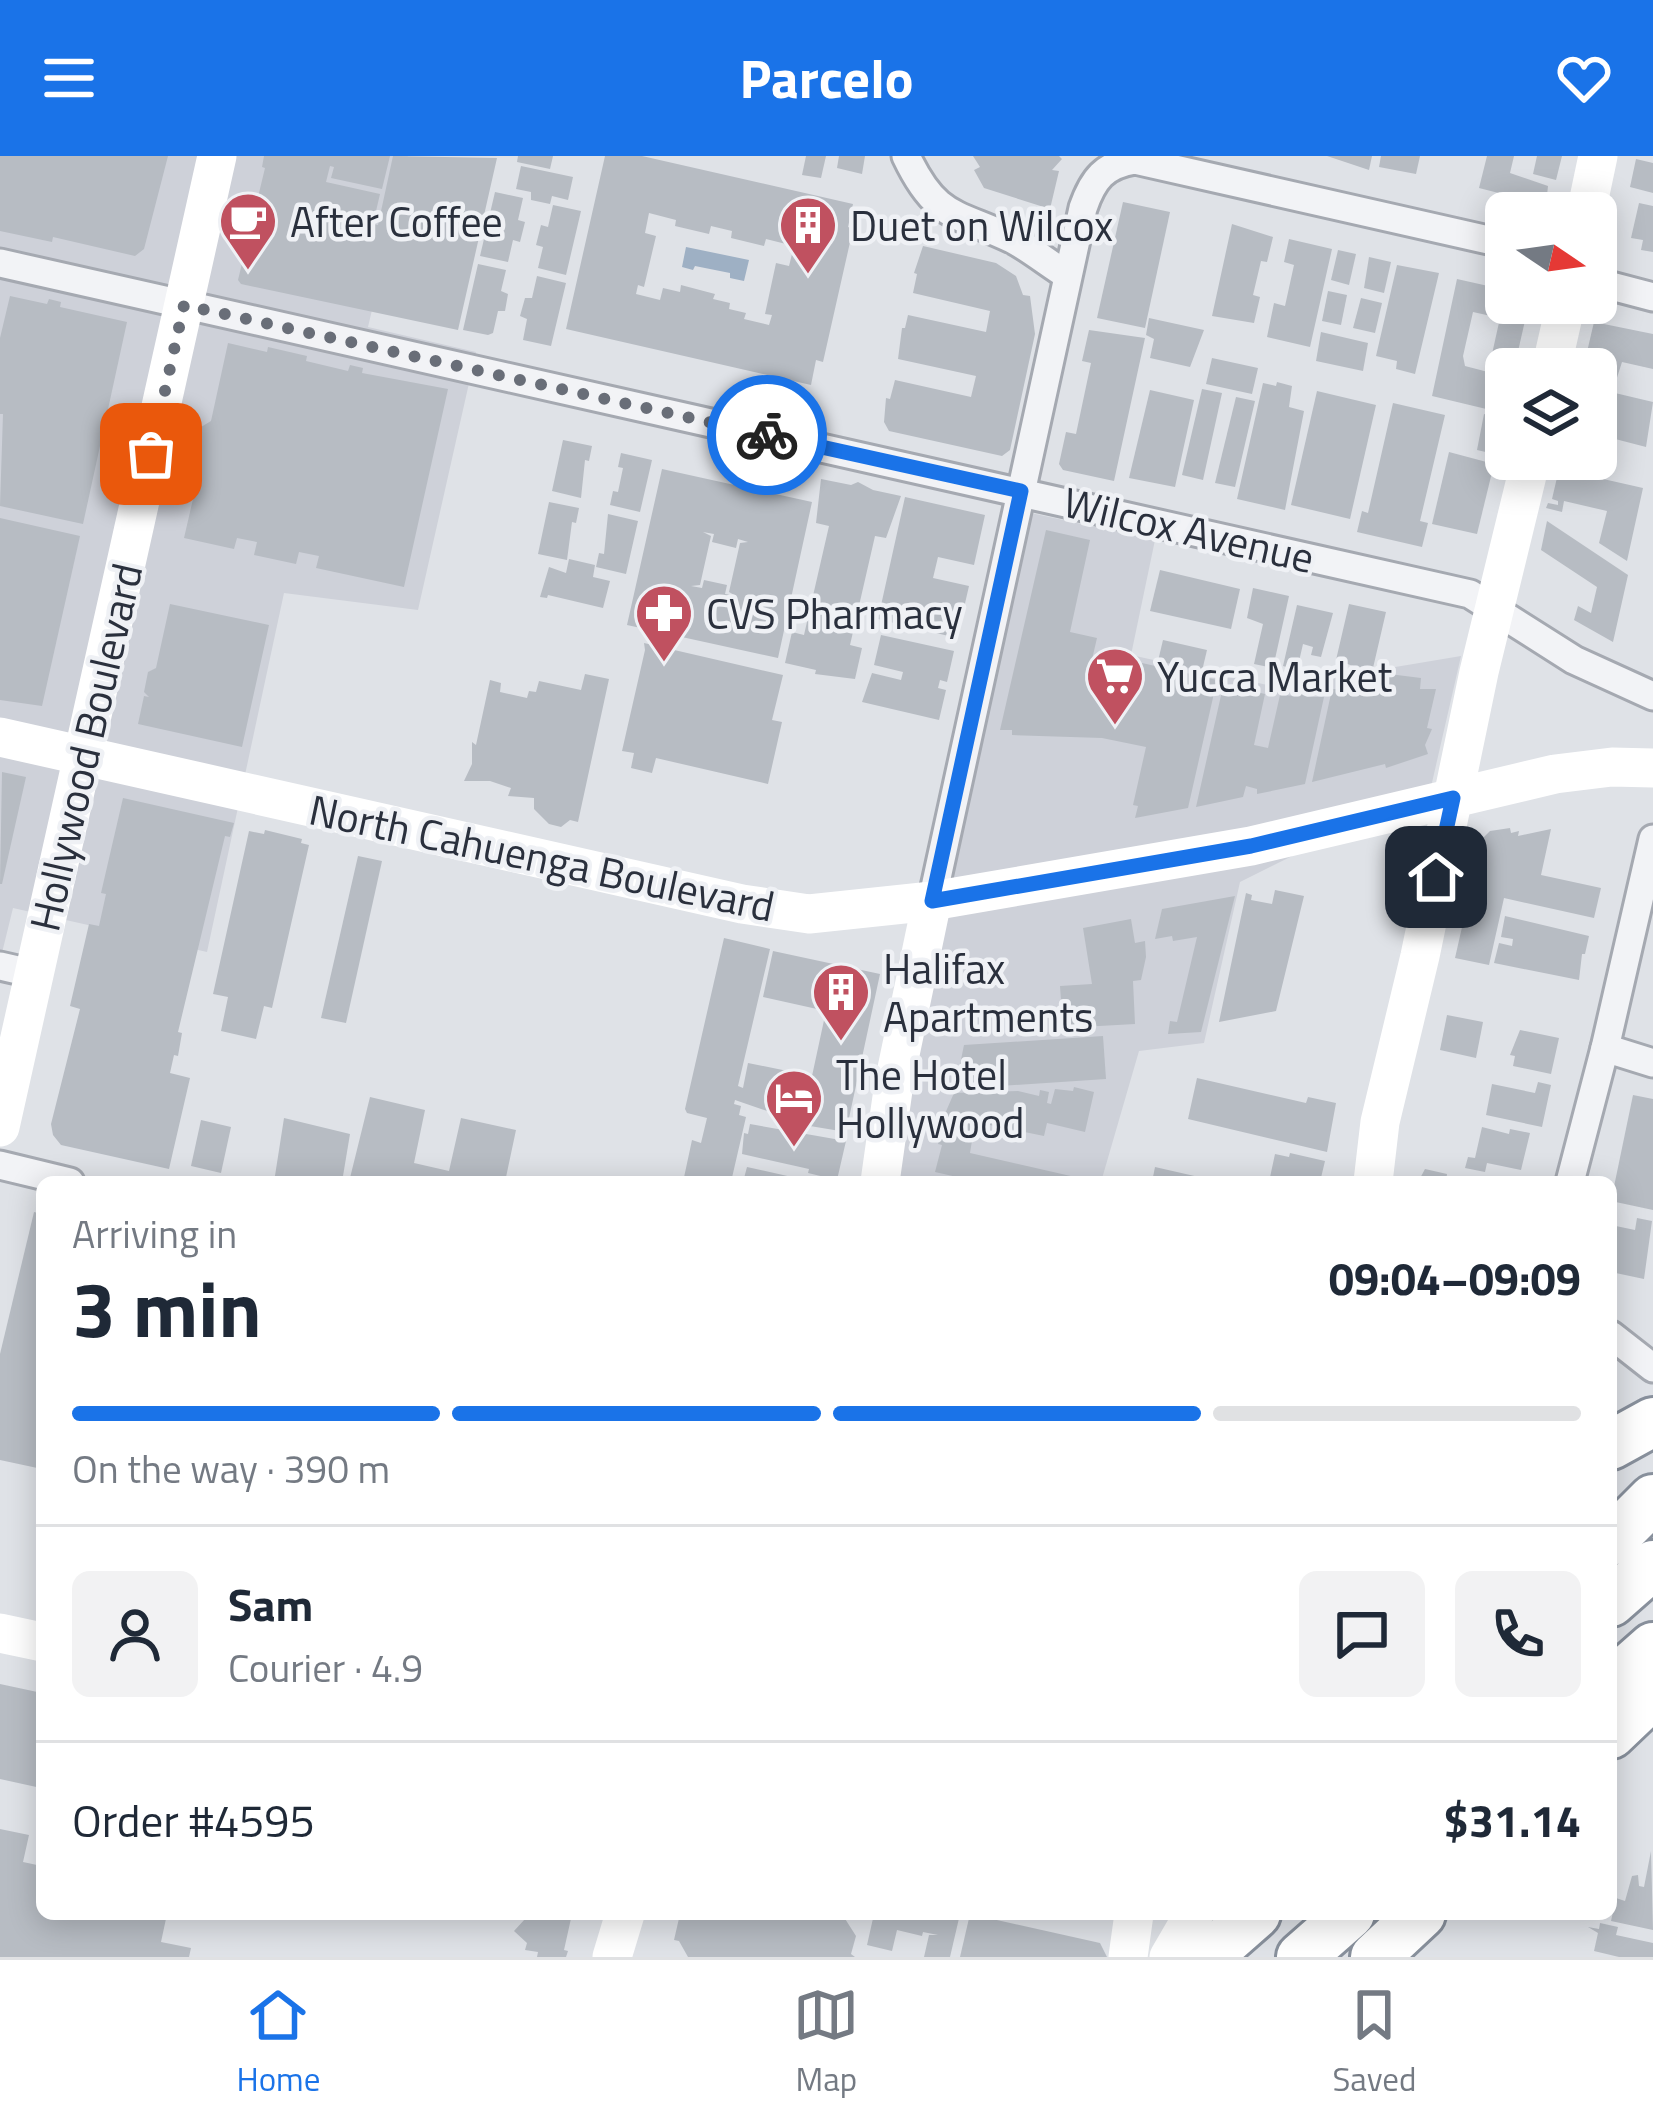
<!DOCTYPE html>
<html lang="en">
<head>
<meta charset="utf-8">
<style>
  body { margin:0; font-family:"Titillium Web",sans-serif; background:#f2f2f3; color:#1f2937; height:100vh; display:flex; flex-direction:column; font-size:45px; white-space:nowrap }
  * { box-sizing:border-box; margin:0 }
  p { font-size:39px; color:#747a83 }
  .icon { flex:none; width:66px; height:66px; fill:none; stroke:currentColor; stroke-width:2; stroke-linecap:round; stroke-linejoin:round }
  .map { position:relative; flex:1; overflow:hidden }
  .side { position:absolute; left:36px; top:1020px; width:1581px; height:744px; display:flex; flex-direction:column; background:#fff; border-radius:18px; box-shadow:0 6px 30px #0003 }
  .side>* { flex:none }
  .needle { width:78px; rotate:103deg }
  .controls { position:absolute; left:1485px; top:36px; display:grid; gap:24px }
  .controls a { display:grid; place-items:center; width:132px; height:132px; border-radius:18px; background:#fff; box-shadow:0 6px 30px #0003; font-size:60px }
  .pin { position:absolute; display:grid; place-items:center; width:102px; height:102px; color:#fff; margin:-51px; border-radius:24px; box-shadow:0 6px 18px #0006 }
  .courier { position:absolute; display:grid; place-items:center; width:120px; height:120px; margin:-60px; border:9px solid #1a73e8; border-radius:50%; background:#fff; color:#222; box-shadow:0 3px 15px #0007 }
  .summary em { font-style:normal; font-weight:700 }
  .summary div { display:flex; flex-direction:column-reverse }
  .summary { display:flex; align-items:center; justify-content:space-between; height:204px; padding:0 36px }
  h1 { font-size:78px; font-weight:700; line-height:90px }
  .bar { display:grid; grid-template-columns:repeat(4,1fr); gap:18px 12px; align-content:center; height:144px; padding:0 36px }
  .bar i { height:15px; border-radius:9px; background:#e0e1e3 }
  .bar .current { background:#1a73e8 }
  .bar p { grid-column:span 4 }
  .line { display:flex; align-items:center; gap:30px; padding:0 36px; border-top:3px solid #e0e1e3 }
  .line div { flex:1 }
  .round { display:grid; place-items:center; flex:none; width:126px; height:126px; border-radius:18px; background:#f2f2f3 }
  header { display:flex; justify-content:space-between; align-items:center; height:156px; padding:0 36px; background:#1a73e8; color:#fff; font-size:54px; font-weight:700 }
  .tabs { display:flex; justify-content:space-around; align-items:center; height:168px; border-top:3px solid #e0e1e3; background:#fff; font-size:33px; color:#747a83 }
  .tabs a { display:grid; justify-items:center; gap:6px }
  .tabs .current { color:#1a73e8 }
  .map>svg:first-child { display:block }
</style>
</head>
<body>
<header><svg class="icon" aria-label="menu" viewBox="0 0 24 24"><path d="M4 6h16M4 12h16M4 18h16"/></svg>Parcelo<svg class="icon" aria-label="heart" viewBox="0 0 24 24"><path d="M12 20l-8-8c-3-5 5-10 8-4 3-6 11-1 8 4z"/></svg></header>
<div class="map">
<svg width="1653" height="1801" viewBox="0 0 1653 1801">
  <rect width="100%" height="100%" fill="#dfe2e7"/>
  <g fill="#ced1d9">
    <path d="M0 0H408L368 171 476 196 418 454 284 437 207 796 13 752 0 805Z"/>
    <path d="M1031 357 1155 384 1131 499 1276 531 1461 500 1431 631 1240 726 1204 887 1139 895 1101 1026H886Z"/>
  </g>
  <path fill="#9eb0c4" d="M686 91 749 104 744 125 730 122V117L695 110 693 114 682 111Z"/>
  <g fill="#b7bcc3" fill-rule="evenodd">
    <path d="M0 0H168L144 93 135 100 53 81 52 86 0 75Z"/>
    <path d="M264 0H390L382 33 331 22 334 11 330 10 326 26 380 38 373 68 378 69 393 0 497 2 458 174 241 128 238 124 265 12 262 11Z"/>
    <path d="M518 0H553L550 13 517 6Z"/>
    <path d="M605 0H642L853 48 848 71 853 73 823 206 816 204 811 229 566 173ZM649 57 676 64 675 70 709 78 711 70 732 75 731 82 764 90 766 83 794 90 789 110 776 107 765 158 772 159 769 169 744 163 746 157 729 153 730 147 713 143 715 138 681 129 680 136 663 132 660 144 636 138 638 129 644 131 656 80 645 77Z"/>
    <path d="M806 0H826L821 22 802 19Z"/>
    <path d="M839 0H865L862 18 837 12Z"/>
    <path d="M973 0H1059L1062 3 1052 14 1059 15 1050 53 984 32 974 14 980 11Z"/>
    <path d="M1327 0H1372L1369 14Z"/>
    <path d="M1381 0H1420L1416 18 1379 11Z"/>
    <path d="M1487 0H1514L1510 17 1548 30 1546 49 1479 32Z"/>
    <path d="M1537 0H1562L1556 24 1533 18Z"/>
    <path d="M1636 3 1653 7V37L1630 31Z"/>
    <path d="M521 10 573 21 568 44 552 40 550 48 531 44V36L516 33Z"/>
    <path d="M495 36 523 42 518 64 525 66 520 86 513 84 508 106 480 100Z"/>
    <path d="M1123 46 1170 56 1145 172 1097 162Z"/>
    <path d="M1639 47 1653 50V96L1641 94 1643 84 1631 82Z"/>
    <path d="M553 49 581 55 566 119 538 112 543 91 536 89 541 69 548 71Z"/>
    <path d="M1232 68 1273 81 1267 106 1261 105 1253 139 1260 141 1254 167 1212 160Z"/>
    <path d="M1289 83 1332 93 1310 191 1267 181 1274 147 1285 150 1294 109 1284 106Z"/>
    <path d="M923 90 996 107 1016 120 1023 139 1030 140 1035 178 1010 294 1002 300 889 275 884 266 886 242 890 243 895 224 971 241 976 220 898 203 902 172H905L908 159 986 176 990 155 913 137 917 118 914 117Z"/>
    <path d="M1338 94 1356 98 1349 129 1331 124Z"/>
    <path d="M1369 101 1391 106 1384 137 1364 132Z"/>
    <path d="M478 108 506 114 501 135 508 138 505 155H498L493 177 488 179 463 174Z"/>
    <path d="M1397 109 1439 117 1415 218 1396 213 1397 205 1376 200Z"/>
    <path d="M537 120 566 127 551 190 523 184 527 163 520 160 525 142H532Z"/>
    <path d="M1457 123 1506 134V147H1529L1514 213H1506L1503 257 1432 240ZM1473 156 1500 162 1488 216 1465 210 1463 200Z"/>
    <path d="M1328 135 1347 139 1341 169 1322 165Z"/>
    <path d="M10 140 47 148 49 143 61 146 60 151 127 166 83 368 0 350 3 258H0V182Z"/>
    <path d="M1361 142 1382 147 1375 177 1353 172Z"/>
    <path d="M1149 162 1204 174 1190 211 1150 202 1154 183 1146 179Z"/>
    <path d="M1594 166 1653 178V213L1622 206 1606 256 1611 257 1615 237 1653 246 1646 291 1596 278V213H1583Z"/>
    <path d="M1089 174 1145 182 1114 325 1063 314 1059 308 1066 276 1076 278 1091 207 1082 205Z"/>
    <path d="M1321 176 1368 187 1363 215 1316 205Z"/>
    <path d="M228 187 267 196 268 191 307 200 306 205 348 215 350 209 363 212 362 217 448 233 404 431 316 412 319 400 299 396 296 408 254 399 257 386 237 382 234 393 184 382 202 304 195 292 201 271 211 265Z"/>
    <path d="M1212 202 1258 212 1252 238 1206 228Z"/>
    <path d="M1277 226 1292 230 1289 251 1304 255 1285 354 1237 343 1263 227 1276 230Z"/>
    <path d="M1202 233 1222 237 1203 324 1182 319Z"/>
    <path d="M1150 234 1194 244 1175 331 1129 322Z"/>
    <path d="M1317 235 1376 249 1350 363 1291 349Z"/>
    <path d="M1236 241 1255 245 1235 331 1215 327Z"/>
    <path d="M1393 247 1445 259 1420 365 1428 367 1422 391 1357 376 1362 355 1368 357Z"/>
    <path d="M1484 258 1506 263 1503 300 1477 294Z"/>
    <path d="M563 284 592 290 589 305 585 304 581 342 552 335Z"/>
    <path d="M1449 296 1494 308 1477 378 1432 368Z"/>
    <path d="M621 297 652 304 640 356 610 349 613 335 618 336 623 312 618 311Z"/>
    <path d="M662 313 812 346 778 502 627 469ZM703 376 714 378 712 386 736 392 738 383 748 386 740 387 729 436 736 440 725 438 727 429 704 424 702 432 691 430 700 429 711 380Z"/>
    <path d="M1559 313 1643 332 1627 405 1599 387 1607 355 1564 345 1562 356 1546 352 1548 347 1558 349V345L1552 343Z"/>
    <path d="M821 323 851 329 858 326 873 334 901 340 886 382 875 380 850 489 862 492 855 523 815 518 816 514 785 507 792 476 804 479 829 370 816 367Z"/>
    <path d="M905 341 985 359 974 409 938 401 933 422 969 430 957 482 907 470 906 474 897 472 898 468 878 463Z"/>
    <path d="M549 346 579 352 576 367 572 366 567 404 538 398Z"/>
    <path d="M608 358 638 365 626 418 596 411 599 397 604 398Z"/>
    <path d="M0 362 80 380 42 550 0 544Z"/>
    <path d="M1547 365 1628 419 1613 486 1574 464 1578 450 1591 457 1597 431 1541 394Z"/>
    <path d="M1046 374 1090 384 1070 476 1097 482 1087 525 1114 526 1120 502 1217 524 1188 652 1135 662 1138 650 1133 649 1146 591 1102 582 1012 579V574H1000Z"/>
    <path d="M569 403 595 409 593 421 610 425 603 452 548 439 547 442 540 441 549 411 566 417Z"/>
    <path d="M1160 414 1240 433 1231 473 1150 455Z"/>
    <path d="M1253 432 1289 440 1273 512 1254 508 1263 468 1247 462Z"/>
    <path d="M170 448 269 469 242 591 138 568 144 540 149 541 144 536 148 516 156 512Z"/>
    <path d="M1349 448 1386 456 1373 512 1377 513 1374 523 1354 518 1356 511 1336 504Z"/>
    <path d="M1297 449 1333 457 1321 501 1311 499 1313 491 1303 488 1297 514 1283 510Z"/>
    <path d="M881 479 954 495 947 526 940 524 938 532 946 534 939 564 862 546 872 517 901 524 903 516 874 509Z"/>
    <path d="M1163 484 1207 494 1202 515 1158 505Z"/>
    <path d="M644 487 783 519 772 564 782 566 768 628 656 602 652 617 631 612 634 597 622 595 645 494Z"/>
    <path d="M1381 517 1421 522 1420 533H1436L1427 572 1432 573 1425 589 1428 598 1386 612 1385 608 1312 626 1332 533 1379 535Z"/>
    <path d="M585 518 609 523 578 666 570 664 561 671 549 668 534 653V642L508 640 511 632 490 625H464L472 608V586L476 589 490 524 501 527 500 536 527 542 529 535 536 536 539 525 581 534Z"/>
    <path d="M1240 532 1265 538 1254 589 1268 592 1280 539 1297 540 1298 535 1307 536V541H1324L1305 628 1257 638V633L1246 630 1243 641 1196 651 1222 535 1239 536Z"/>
    <path d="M2 616 26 621 2 728H0Z"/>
    <path d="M123 642 234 667 230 681 225 680 178 876 182 877 178 900 174 899 170 917 190 922 169 1013 61 989 53 979 51 968 80 853 70 850 89 768 99 770 106 738 101 737Z"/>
    <path d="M1510 672 1511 677 1519 675 1518 680 1551 673 1541 719 1601 732 1594 762 1504 742 1489 809 1455 802 1482 683 1490 675Z"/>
    <path d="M265 674 302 683 301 687 309 689 272 852 264 850 256 883 221 875 228 841 213 838 249 675 264 678Z"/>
    <path d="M358 700 382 705 346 867 321 862Z"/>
    <path d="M1275 734 1304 740 1276 855 1219 866 1246 737 1252 739 1251 744 1272 748Z"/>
    <path d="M1235 740 1201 876 1168 878 1170 865 1177 866 1197 781 1173 785 1172 780 1155 783 1162 753Z"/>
    <path d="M1505 760 1589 780 1585 798H1582L1579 824 1494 807 1499 787 1512 790 1513 783 1501 781Z"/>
    <path d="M1131 763 1135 787 1145 785 1146 801 1141 824 1133 825 1135 868 1063 872 1060 830 1092 828 1083 772Z"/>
    <path d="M724 782 770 793 738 930 743 932 748 907 812 920 826 855 763 841 773 795 880 818 846 976 780 965 781 961 773 957 735 944 734 948 741 950 739 959 746 961 731 1026H683L692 984 701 987 707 962 687 957 685 953Z"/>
    <path d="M1447 859 1483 866 1476 902 1440 894Z"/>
    <path d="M1520 874 1559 882 1551 918 1513 910 1515 900 1510 899Z"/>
    <path d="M1103 880 1106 923 955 933 964 889Z"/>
    <path d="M1197 922 1306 947 1308 941 1336 947 1327 996 1188 963Z"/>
    <path d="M1538 926 1551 929 1542 971 1486 959 1492 928 1535 937Z"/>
    <path d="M1074 931 1094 936 1085 976 1047 967 1044 980 975 966 970 997 1075 1021 1074 1026H979L935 1016 942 989 938 988 941 977 937 976 954 937 1018 935 1039 940 1040 934 1049 936 1047 947 1051 948 1055 933 1073 935Z"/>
    <path d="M1633 939 1653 943V1054L1611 1045Z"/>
    <path d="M370 941 425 954 414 1007 449 1015 461 962 516 974 505 1026H349Z"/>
    <path d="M284 962 350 978 342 1026H274Z"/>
    <path d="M201 964 231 971 221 1017 191 1010Z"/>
    <path d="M750 968 846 985 837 1024 808 1017 809 1013 742 998 744 977 748 978Z"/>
    <path d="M1482 971 1509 978 1510 973 1530 977 1521 1014 1487 1007 1485 1016 1465 1012 1468 1001 1475 1002Z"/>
    <path d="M1290 997 1325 1005 1320 1026H1269L1275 998 1289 1001Z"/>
    <path d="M747 1011 805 1024V1026H743Z"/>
    <path d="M1155 1011 1212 1024V1026H1152Z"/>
    <path d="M1425 1013 1447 1018 1446 1026H1418Z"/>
    <path d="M34 1056 42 1058V1313L0 1304V1198Z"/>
    <path d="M1637 1062 1652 1065 1644 1123 1611 1116V1069L1635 1074Z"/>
    <path d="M0 1528 42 1537 41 1632 0 1623Z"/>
    <path d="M0 1673 29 1679 23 1706 37 1709 42 1696V1758H167L161 1786 191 1792 189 1801H0Z"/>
    <path d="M1651 1695 1653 1774 1611 1765 1616 1742 1625 1745 1632 1720 1638 1719 1639 1730 1644 1731Z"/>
    <path d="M519 1758H572L564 1794 568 1795 566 1801H537L538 1796 525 1794 527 1787 514 1775 525 1763Z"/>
    <path d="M680 1758H842L856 1780 851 1798 855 1801H688L679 1785 674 1784Z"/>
    <path d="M874 1758H960L950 1801H924L929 1779H938L923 1776 922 1780 897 1774 892 1795 867 1789Z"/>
    <path d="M970 1758 1100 1787 1107 1801H960Z"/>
    <path d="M1600 1767 1618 1771 1616 1779 1653 1787V1801H1619L1594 1795 1598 1777 1588 1771 1599 1773Z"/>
  </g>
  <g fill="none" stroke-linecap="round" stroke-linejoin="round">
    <g stroke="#a5a9b1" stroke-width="33">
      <g id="street">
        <path d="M906 0C936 63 955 56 1012 83 1031 93 1049 108 1067 119"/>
        <path d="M0 107 1470 438 1574 504 1653 540"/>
        <path d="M1596 126 1653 141"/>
        <path d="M932 745 1083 52C1093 23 1104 9 1135 4L1506 88"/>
        <path d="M0 810 35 818"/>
        <path d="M1605 892 1653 907"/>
        <path d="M0 1009 70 1026"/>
        <path d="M1570 1026 1605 892 1653 683"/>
        <path d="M1611 1179 1653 1212"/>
      </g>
    </g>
    <g stroke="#88909c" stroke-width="54">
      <g id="highway">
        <path d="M1611 1289 1653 1266"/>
        <path d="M1611 1385 1653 1343"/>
        <path d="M1611 1446 1653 1409"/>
        <path d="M1611 1528 1653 1491"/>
        <path d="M1611 1578 1653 1538"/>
        <path d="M1207 1801 1256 1758"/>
        <path d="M1301 1801 1350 1758"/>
        <path d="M1375 1801 1421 1758"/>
      </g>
    </g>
    <use href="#street" stroke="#f2f3f6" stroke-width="27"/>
    <g stroke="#fff" stroke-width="39">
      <path d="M1586 57 1598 0"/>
      <path d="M1551 213 1566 147"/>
      <path d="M0 581 742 748 809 758 932 745 1251 690 1555 618 1612 611 1653 612"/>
      <path d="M0 971 217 0"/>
      <path d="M880 1026 894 927 932 745"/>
      <path d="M1373 1026 1380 966 1420 800 1479 516 1531 303"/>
      <path d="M0 1477 42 1486"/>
      <path d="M612 1801 625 1758"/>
      <path d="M1128 1801 1134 1758"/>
      <path d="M1169 1801 1194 1758"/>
    </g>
    <use href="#highway" stroke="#fff" stroke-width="48"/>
  </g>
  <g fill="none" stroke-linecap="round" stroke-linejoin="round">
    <path stroke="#696e78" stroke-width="12" stroke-dasharray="0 21.6" d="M151 298 184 149 767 279"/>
    <path stroke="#1a73e8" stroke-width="15" d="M767 279 1021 335 932 745 1251 690 1453 642 1436 721"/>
  </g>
  <defs>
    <g id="cafe-pin" transform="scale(3)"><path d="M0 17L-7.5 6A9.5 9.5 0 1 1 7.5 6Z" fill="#c05160" stroke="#eff1f5"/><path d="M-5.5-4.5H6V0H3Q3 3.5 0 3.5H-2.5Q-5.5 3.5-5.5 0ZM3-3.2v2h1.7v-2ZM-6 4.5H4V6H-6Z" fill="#fff"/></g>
    <g id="building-pin" transform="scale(3)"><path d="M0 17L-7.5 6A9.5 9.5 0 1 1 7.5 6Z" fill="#c05160" stroke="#eff1f5"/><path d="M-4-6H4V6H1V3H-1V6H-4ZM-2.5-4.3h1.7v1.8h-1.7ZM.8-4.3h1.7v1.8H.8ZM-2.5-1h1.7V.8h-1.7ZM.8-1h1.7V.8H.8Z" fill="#fff"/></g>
    <g id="pharmacy-pin" transform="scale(3)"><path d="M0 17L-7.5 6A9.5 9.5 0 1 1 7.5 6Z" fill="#c05160" stroke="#eff1f5"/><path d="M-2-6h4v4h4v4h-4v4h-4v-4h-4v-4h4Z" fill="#fff"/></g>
    <g id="supermarket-pin" transform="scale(3)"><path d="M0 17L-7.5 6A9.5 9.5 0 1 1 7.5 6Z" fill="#c05160" stroke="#eff1f5"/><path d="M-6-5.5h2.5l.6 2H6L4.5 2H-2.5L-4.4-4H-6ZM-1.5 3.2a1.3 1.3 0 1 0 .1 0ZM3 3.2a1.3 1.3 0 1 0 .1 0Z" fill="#fff"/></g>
    <g id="hotel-pin" transform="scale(3)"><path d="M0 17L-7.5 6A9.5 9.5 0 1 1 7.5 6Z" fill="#c05160" stroke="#eff1f5"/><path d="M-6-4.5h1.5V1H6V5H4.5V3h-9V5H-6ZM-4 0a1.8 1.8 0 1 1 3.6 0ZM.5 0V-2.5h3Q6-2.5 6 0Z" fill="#fff"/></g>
  </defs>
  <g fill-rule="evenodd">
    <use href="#cafe-pin" x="248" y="65"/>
    <use href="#building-pin" x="808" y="69"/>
    <use href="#pharmacy-pin" x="664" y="457"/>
    <use href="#supermarket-pin" x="1115" y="520"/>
    <use href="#building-pin" x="841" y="836"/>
    <use href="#hotel-pin" x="794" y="942"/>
  </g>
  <g text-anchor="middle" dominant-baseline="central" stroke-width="9" stroke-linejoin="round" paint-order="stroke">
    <g font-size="42" fill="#2a303d" stroke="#eff1f5" text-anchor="start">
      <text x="290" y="65">After Coffee</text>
      <text x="850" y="69">Duet on Wilcox</text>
      <text x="706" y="457">CVS Pharmacy</text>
      <text x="1157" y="520">Yucca Market</text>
      <text x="883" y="812">Halifax<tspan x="883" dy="48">Apartments</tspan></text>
      <text x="836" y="918">The Hotel<tspan x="836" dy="48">Hollywood</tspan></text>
    </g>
    <g font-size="42" fill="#2a303d" stroke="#eff1f5">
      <text transform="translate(1189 373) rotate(13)">Wilcox Avenue</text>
      <text transform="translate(85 591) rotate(-77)">Hollywood Boulevard</text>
      <text transform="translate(542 701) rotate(12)">North Cahuenga Boulevard</text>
    </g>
  </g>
</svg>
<div class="controls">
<a><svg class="needle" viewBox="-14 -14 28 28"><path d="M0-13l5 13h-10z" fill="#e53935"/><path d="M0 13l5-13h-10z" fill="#747a83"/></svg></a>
<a><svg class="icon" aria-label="layers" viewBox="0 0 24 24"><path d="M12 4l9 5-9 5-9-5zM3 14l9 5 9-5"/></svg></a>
</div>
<div class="pin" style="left:151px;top:298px;background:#ea580c"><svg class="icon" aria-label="bag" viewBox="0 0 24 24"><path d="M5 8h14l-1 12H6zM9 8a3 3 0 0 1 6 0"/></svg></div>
<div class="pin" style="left:1436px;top:721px;background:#1f2937"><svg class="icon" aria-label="home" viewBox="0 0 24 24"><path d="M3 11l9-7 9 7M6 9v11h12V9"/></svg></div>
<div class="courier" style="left:767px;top:279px"><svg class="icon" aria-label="bike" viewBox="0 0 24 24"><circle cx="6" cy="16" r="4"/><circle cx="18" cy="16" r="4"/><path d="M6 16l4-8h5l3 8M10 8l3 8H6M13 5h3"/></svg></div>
<section class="side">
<div class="summary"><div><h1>3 min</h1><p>Arriving in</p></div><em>09:04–09:09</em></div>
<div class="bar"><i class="current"></i><i class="current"></i><i class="current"></i><i></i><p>On the way · 390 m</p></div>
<div class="line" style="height:216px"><a class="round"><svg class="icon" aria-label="person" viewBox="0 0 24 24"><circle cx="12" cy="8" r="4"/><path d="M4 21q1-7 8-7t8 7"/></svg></a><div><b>Sam</b><p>Courier · 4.9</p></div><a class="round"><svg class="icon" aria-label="chat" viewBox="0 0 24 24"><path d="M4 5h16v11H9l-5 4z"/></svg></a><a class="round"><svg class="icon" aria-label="phone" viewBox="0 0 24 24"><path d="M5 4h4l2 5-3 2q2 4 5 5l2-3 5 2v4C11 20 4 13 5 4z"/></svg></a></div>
<div class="line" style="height:156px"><div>Order #4595</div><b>$31.14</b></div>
</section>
</div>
<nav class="tabs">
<a class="current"><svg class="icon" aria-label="home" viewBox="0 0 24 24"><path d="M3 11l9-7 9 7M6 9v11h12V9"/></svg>Home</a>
<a><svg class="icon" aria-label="map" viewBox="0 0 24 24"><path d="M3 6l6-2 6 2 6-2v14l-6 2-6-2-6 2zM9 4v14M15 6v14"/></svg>Map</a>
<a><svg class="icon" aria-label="saved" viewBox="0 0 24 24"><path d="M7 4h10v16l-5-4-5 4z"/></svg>Saved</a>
</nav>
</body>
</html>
